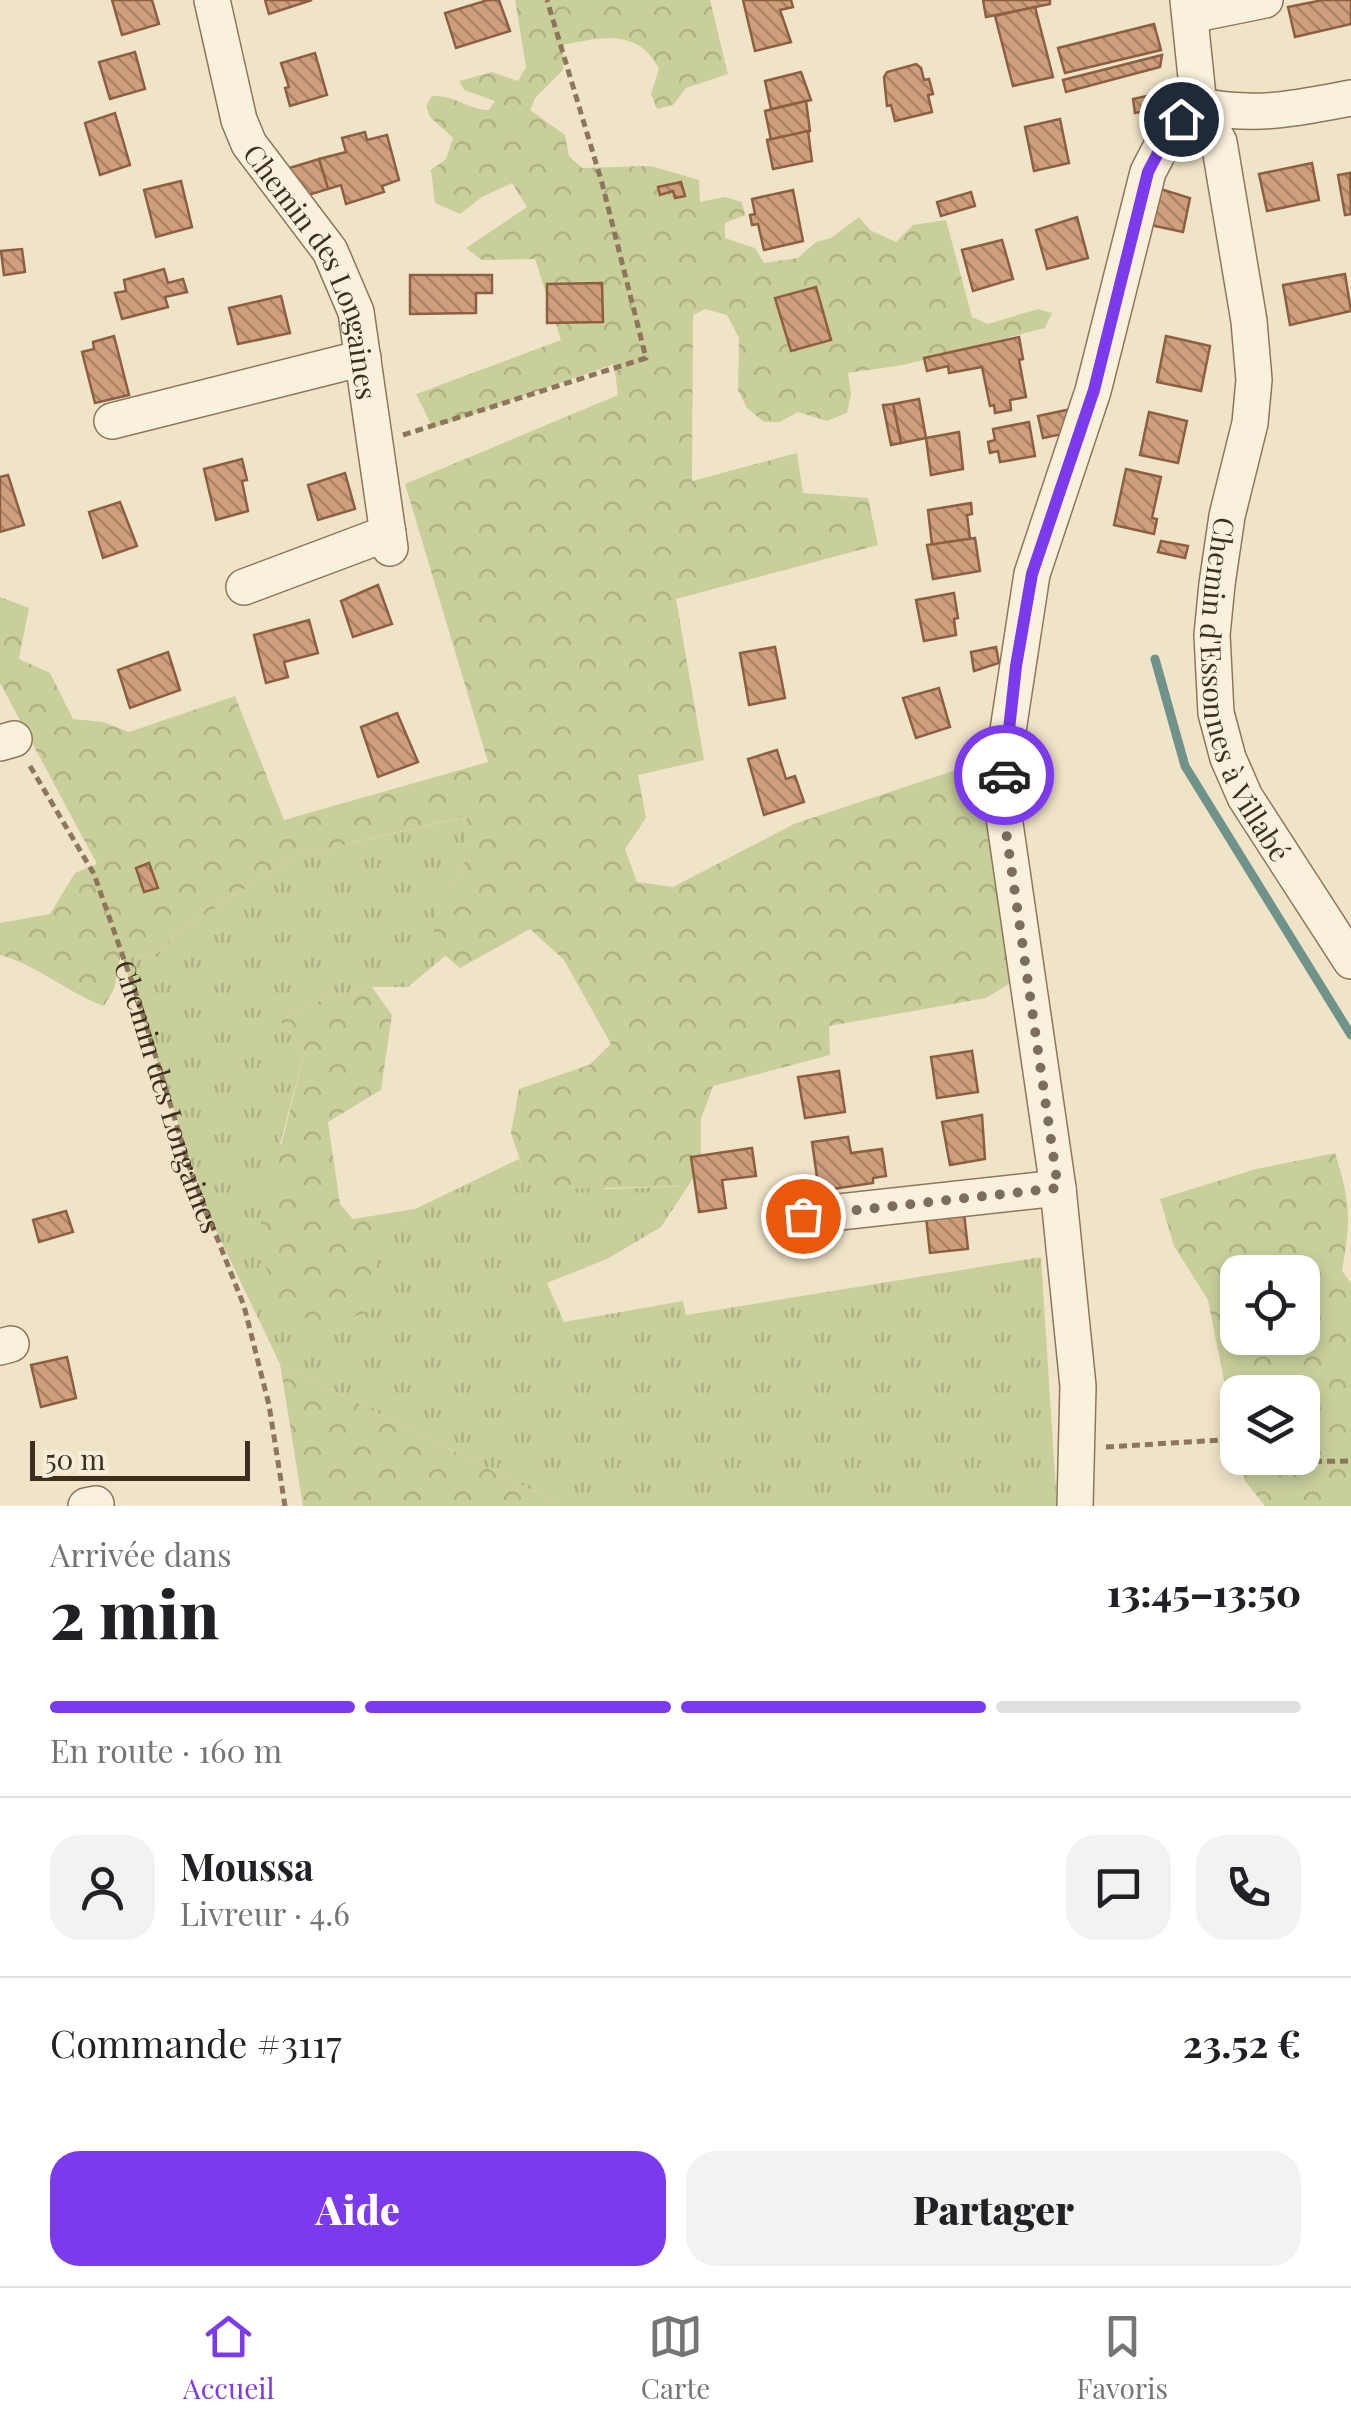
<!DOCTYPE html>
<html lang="fr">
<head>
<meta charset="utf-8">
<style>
  body { margin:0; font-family:"Playfair Display",serif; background:#f2f2f2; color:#202124; height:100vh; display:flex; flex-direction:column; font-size:38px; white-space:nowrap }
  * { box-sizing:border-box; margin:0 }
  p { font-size:32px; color:#757577 }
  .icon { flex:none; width:55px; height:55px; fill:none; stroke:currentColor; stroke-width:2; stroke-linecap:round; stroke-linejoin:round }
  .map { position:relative; height:1506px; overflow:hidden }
  .drawer { display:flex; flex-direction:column; background:#fff; flex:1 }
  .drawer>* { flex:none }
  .controls { position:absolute; left:1220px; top:1255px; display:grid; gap:20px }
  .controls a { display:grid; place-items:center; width:100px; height:100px; border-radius:20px; background:#fff; box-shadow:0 5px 15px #0003; font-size:50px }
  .scale { position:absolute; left:30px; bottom:25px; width:220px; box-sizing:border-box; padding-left:10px; border:5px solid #3d2e20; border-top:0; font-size:28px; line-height:35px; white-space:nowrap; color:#3d2e20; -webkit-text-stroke:8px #f7eed8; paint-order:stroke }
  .pin { position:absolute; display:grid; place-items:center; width:85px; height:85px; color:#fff; margin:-42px; border:5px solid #fff; border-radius:50%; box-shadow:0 2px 10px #0007 }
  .courier { position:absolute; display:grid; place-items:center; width:100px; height:100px; margin:-50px; border:8px solid #7c3aed; border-radius:50%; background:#fff; color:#222; box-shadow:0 2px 12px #0007 }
  .overview em { font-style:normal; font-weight:800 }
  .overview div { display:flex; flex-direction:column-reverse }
  .overview { display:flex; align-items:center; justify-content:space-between; height:170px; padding:0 50px }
  h1 { font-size:65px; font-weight:800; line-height:75px }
  .bar { display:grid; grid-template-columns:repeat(4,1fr); gap:15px 10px; align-content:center; height:120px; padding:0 50px }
  .bar i { height:12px; border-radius:8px; background:#e0e0e0 }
  .bar .active { background:#7c3aed }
  .bar p { grid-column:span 4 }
  .line { display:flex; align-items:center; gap:25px; padding:0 50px; border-top:2px solid #e0e0e0 }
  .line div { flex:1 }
  .round { display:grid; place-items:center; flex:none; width:105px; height:105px; border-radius:30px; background:#f2f2f2 }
  .primary-button { display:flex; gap:20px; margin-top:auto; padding:20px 50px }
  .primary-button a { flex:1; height:115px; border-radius:30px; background:#7c3aed; color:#fff; font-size:40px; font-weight:800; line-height:115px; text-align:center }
  .primary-button a+a { background:#f2f2f2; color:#202124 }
  .tabs { display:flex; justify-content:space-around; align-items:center; height:140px; border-top:2px solid #e0e0e0; background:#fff; font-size:28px; color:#757577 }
  .tabs a { display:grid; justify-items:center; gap:5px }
  .tabs .active { color:#7c3aed }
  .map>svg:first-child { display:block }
</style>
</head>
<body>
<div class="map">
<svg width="1351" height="1506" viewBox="0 0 1351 1506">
  <defs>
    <pattern id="grass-tufts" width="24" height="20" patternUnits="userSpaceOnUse" patternTransform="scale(2.5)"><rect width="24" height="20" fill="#c9cf9b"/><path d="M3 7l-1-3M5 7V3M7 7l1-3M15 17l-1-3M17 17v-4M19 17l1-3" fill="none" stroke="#aeb285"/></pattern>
    <pattern id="forest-crowns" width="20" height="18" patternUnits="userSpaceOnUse" patternTransform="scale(2.5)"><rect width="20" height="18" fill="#c9cf9b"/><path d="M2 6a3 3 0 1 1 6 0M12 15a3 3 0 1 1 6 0" fill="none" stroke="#aeb285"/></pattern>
    <pattern id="building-back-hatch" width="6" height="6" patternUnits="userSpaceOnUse" patternTransform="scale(2.5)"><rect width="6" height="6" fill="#cf9f7d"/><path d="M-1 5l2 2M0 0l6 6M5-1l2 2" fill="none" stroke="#a98266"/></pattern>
  </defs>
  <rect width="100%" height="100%" fill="#f0e4c8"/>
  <path fill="url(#grass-tufts)" d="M468 816 464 866 434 911V945L446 955 408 987H372L319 1001 280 1021 305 1051 280 1144 376 1252 384 1232 415 1209 519 1159 523 1169 607 1189 688 1186 661 1227 607 1259 547 1283 564 1322 683 1301 686 1315 1041 1257 1057 1506H563L280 1364 210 1218 121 954 158 957 171 937 293 857Z"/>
  <g fill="url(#forest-crowns)" fill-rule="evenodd">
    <path d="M515 0H710L728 74 686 88 673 105 657 109 651 94 659 69C639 28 600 37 563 45V70L535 98 530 110 565 135 569 156 582 168 651 166 699 180 700 202 725 197 742 202 745 215 725 223V238L755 248 764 263 798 258 816 242 831 238 859 217 870 230 896 242 913 225 946 220 972 317 988 324 1038 309 1052 313 1045 328 903 365 848 373 851 394 847 413 827 421 798 412 780 422H764L747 408 738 390 739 338 727 315 705 309 693 315 692 481 797 453 803 493 868 498 878 545 676 599 704 760 638 775 646 818 625 849 637 882 673 887 794 824 986 760 1012 982 986 998 829 1026 830 1055 713 1086 701 1119V1165L688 1186 561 1189 523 1169 511 1133 519 1089 589 1065 611 1044 564 960 530 929 460 968 434 946V910L464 866 467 816 293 857 171 937 158 957 121 954 114 989 104 1006C68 993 37 965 0 955V923L50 914 75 873 97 864 0 683V597L29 608 19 659 50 673 73 719 103 722 129 732 235 696 284 820 488 762 405 484 618 395 614 364 433 428 416 394 561 340 535 259 482 260 466 248 527 207 512 183 482 197 460 214 435 203 431 170 446 159 453 138 430 117 426 106 432 96C456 95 466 109 489 110L495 101 464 90 459 81 492 72 518 81 526 67Z"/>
    <path d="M372 987 392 1015 381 1090 328 1122 340 1204 353 1219 415 1209C367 1245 375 1253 372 1310 332 1327 314 1324 276 1306L258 1235 305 1051 280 1021 319 1001Z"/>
    <path d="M1335 1153C1351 1205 1351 1217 1342 1271L1351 1283V1506H1265L1245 1481 1240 1458H1302V1392H1238L1237 1445 1208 1300 1174 1246 1160 1199 1256 1169ZM1302 1272V1338H1238V1272Z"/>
    <path d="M280 1364 563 1506H303Z"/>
  </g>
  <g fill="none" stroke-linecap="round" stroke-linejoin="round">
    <path stroke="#6f938a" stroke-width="9" d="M1155 659 1185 766 1351 1035"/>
  </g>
  <g fill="url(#building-back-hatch)" stroke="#8d5f41" stroke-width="2.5">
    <path d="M112 0H152L159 24 122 35Z"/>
    <path d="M265 0H312L269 14Z"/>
    <path d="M488 0H499L510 31 456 48 445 13Z"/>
    <path d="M743 0H791L793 7 780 10 791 42 755 51Z"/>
    <path d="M983 0H1050V4L986 17Z"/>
    <path d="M1323 0H1351V24L1295 37 1288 7Z"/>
    <path d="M1035 7 1053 77 1013 86 995 16Z"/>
    <path d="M1154 24 1161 50 1065 73 1058 48Z"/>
    <path d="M135 52 145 89 110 99 99 62Z"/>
    <path d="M315 53 327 95 290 106 285 88 289 87 281 63Z"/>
    <path d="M1162 55 1160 67 1066 92 1063 80Z"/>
    <path d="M916 64 921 68 924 80 929 79 933 94 928 95 932 112 895 121 891 105 887 106 884 77 887 72Z"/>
    <path d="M801 72 811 100 771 109 765 81Z"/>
    <path d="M1156 94 1158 108 1135 113 1133 99Z"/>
    <path d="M806 101 810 131 771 140 765 111Z"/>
    <path d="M115 113 130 165 100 175 85 123Z"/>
    <path d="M1060 119 1069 163 1034 171 1025 127Z"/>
    <path d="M808 131 812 161 773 169 767 140Z"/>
    <path d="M365 132 367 140 387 135 399 180 382 186 384 192 346 204 341 185 328 189 319 159 346 152 342 138Z"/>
    <path d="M319 159 328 189 308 195 286 169Z"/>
    <path d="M1312 163 1319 200 1267 211 1259 174Z"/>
    <path d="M1350 173 1351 214 1345 215 1338 175Z"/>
    <path d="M181 181 192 227 156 237 144 190Z"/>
    <path d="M681 182 685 196 675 198 673 191 660 195 658 187Z"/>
    <path d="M1154 187 1190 198 1183 232 1146 224Z"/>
    <path d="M793 190 803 241 764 250 758 224 752 225 750 215 755 214 752 199Z"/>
    <path d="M971 192 975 206 941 216 937 202Z"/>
    <path d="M1077 217 1088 258 1047 269 1036 230Z"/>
    <path d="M1002 240 1013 279 973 291 962 250Z"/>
    <path d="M22 249 25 272 4 275 1 251Z"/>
    <path d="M164 269 168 283 183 279 187 292 165 297 168 307 122 319 115 293 126 291 124 280Z"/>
    <path d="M1345 274 1351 311 1290 325 1283 285Z"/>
    <path d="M410 275H492V293H476V313L410 314Z"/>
    <path d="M602 283 603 322 547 323V284Z"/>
    <path d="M816 287 831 340 791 351 775 298Z"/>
    <path d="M281 296 290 333 238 344 229 308Z"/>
    <path d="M114 336 129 395 95 403 82 352 94 349 93 342Z"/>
    <path d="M1166 336 1210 346 1201 391 1157 382Z"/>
    <path d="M1019 337 1023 359 1019 360 1026 397 1010 400 1011 410 995 413 994 405 990 406 982 367 949 373 948 366 927 371 924 358Z"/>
    <path d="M919 399 926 438 901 443 893 404Z"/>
    <path d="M893 404 901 443 891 445 883 405Z"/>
    <path d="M1076 408 1067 433 1043 438 1038 416Z"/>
    <path d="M1149 412 1187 421 1178 463 1140 455Z"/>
    <path d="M1029 422 1035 456 1000 462 998 451 990 453 988 442 995 440 993 429Z"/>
    <path d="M959 432 963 469 931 475 926 438Z"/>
    <path d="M242 459 247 480 242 481 248 511 216 520 204 469Z"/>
    <path d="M1126 469 1161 477 1152 518 1157 519 1154 534 1114 525Z"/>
    <path d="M345 473 355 509 318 520 308 485Z"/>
    <path d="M8 475 24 525 0 532V477Z"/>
    <path d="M120 502 137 546 103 558 89 512Z"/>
    <path d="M971 503 972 514 967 515 970 539 932 545 928 510Z"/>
    <path d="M975 538 980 571 933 579 927 545Z"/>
    <path d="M1161 541 1188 546 1185 558 1158 552Z"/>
    <path d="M378 585 392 624 353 637 341 601Z"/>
    <path d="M954 593 958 618 954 619 956 635 924 641 916 600Z"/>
    <path d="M309 620 318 653 284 662 288 677 266 683 254 635Z"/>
    <path d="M775 647 785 698 749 705 740 653Z"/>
    <path d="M996 647 999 663 974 671 971 652Z"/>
    <path d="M168 652 180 690 130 708 118 670Z"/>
    <path d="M939 688 950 727 916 738 903 698Z"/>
    <path d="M397 713 418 762 378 777 361 727Z"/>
    <path d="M777 750 786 779 795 776 804 802 764 815 748 759Z"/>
    <path d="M149 863 158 888 144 892 136 868Z"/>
    <path d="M972 1051 978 1092 937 1098 931 1057Z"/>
    <path d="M839 1071 845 1112 805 1118 798 1077Z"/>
    <path d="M982 1115 985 1159 950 1165 942 1122Z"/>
    <path d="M848 1137 851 1153 882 1149 886 1176 873 1178V1183L819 1191 812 1142Z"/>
    <path d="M752 1148 756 1176 722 1180 726 1208 699 1212 691 1157Z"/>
    <path d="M963 1204 968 1249 930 1253 925 1208Z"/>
    <path d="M66 1211 73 1232 39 1242 33 1220Z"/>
    <path d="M67 1357 76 1398 41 1407 31 1365Z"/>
  </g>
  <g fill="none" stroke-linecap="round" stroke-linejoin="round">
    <g stroke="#8d765c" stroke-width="38">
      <g id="minor">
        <path id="s2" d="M212 0 239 120 249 144 330 251 356 312 390 548"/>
        <path id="s3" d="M1188 0 1199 106 1219 142 1249 321 1254 380 1250 423 1227 516 1217 584 1212 635 1216 713 1228 758 1245 797 1351 961"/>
        <path d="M1191 15 1265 0"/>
        <path d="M1199 106C1259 117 1292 109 1351 98"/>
        <path d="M112 421 363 358"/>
        <path d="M244 587 388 533"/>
        <path d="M0 743 14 739"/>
        <path d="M803 1216 1058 1188"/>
        <path d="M0 1347 11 1344"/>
        <path d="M86 1506 96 1504"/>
        <path d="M1075 1506 1078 1386 1058 1188 1002 803 1005 750 1032 574 1093 391 1148 172 1171 128 1199 106"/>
      </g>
    </g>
    <g stroke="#8d765c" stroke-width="5" stroke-dasharray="8 5" stroke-linecap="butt">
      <path d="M403 435 646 358 602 183 547 0"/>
      <path id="s1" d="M30 766 94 874 140 1005 191 1172 244 1306 269 1405 285 1506"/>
      <path d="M1106 1447 1221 1440 1238 1445"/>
      <path d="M1263 1458 1271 1462 1351 1461"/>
    </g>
    <use href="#minor" stroke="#faf1dc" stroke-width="35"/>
  </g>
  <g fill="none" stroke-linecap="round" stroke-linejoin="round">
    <path stroke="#7c6e5b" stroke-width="10" stroke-dasharray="0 18" d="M803 1216 1058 1188 1002 804 1004 775"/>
    <path stroke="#7c3aed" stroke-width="12" d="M1004 775 1016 666 1032 574 1094 390 1148 172 1171 128 1181 119"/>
  </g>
  <g text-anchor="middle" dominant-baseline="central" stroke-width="10" stroke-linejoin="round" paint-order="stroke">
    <g font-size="28" fill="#3d2e20" stroke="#f7eed8">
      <text stroke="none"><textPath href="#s2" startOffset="295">Chemin des Longaines</textPath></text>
      <text stroke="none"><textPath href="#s3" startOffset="708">Chemin d'Essonnes à Villabé</textPath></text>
      <text stroke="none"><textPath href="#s1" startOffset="360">Chemin des Longaines</textPath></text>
    </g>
  </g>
</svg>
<div class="controls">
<a><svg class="icon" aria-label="locate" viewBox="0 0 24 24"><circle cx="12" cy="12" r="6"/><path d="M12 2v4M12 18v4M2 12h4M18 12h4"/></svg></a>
<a><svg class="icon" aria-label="layers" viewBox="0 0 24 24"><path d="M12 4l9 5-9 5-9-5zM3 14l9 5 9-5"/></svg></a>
</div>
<div class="scale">50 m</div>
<div class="pin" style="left:803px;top:1216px;background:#ea580c"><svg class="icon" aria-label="bag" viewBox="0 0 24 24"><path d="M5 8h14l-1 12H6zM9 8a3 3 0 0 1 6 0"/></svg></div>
<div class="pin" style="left:1181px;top:119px;background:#1f2937"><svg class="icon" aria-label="home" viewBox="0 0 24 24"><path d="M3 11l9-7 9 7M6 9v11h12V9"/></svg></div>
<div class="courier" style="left:1004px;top:775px"><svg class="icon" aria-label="car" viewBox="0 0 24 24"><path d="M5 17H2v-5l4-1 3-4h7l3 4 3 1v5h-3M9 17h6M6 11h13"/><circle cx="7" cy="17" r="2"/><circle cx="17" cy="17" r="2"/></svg></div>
</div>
<section class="drawer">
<div class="overview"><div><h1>2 min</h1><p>Arrivée dans</p></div><em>13:45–13:50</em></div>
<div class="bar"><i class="active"></i><i class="active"></i><i class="active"></i><i></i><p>En route · 160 m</p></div>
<div class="line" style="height:180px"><a class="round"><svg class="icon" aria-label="person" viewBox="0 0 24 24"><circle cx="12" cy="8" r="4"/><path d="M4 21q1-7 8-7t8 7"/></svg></a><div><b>Moussa</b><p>Livreur · 4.6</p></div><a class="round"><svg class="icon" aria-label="chat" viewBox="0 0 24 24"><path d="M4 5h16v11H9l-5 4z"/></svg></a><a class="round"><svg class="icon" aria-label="phone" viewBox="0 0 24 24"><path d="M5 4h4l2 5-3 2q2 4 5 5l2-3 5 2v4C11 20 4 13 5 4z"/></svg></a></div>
<div class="line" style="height:130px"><div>Commande #3117</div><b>23.52 €</b></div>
<div class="primary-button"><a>Aide</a><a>Partager</a></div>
</section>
<nav class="tabs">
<a class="active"><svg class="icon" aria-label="home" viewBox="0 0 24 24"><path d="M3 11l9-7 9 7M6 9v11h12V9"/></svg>Accueil</a>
<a><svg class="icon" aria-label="map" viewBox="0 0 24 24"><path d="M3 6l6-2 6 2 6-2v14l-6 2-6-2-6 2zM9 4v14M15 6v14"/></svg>Carte</a>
<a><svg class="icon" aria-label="saved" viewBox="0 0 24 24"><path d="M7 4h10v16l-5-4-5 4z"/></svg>Favoris</a>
</nav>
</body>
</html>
